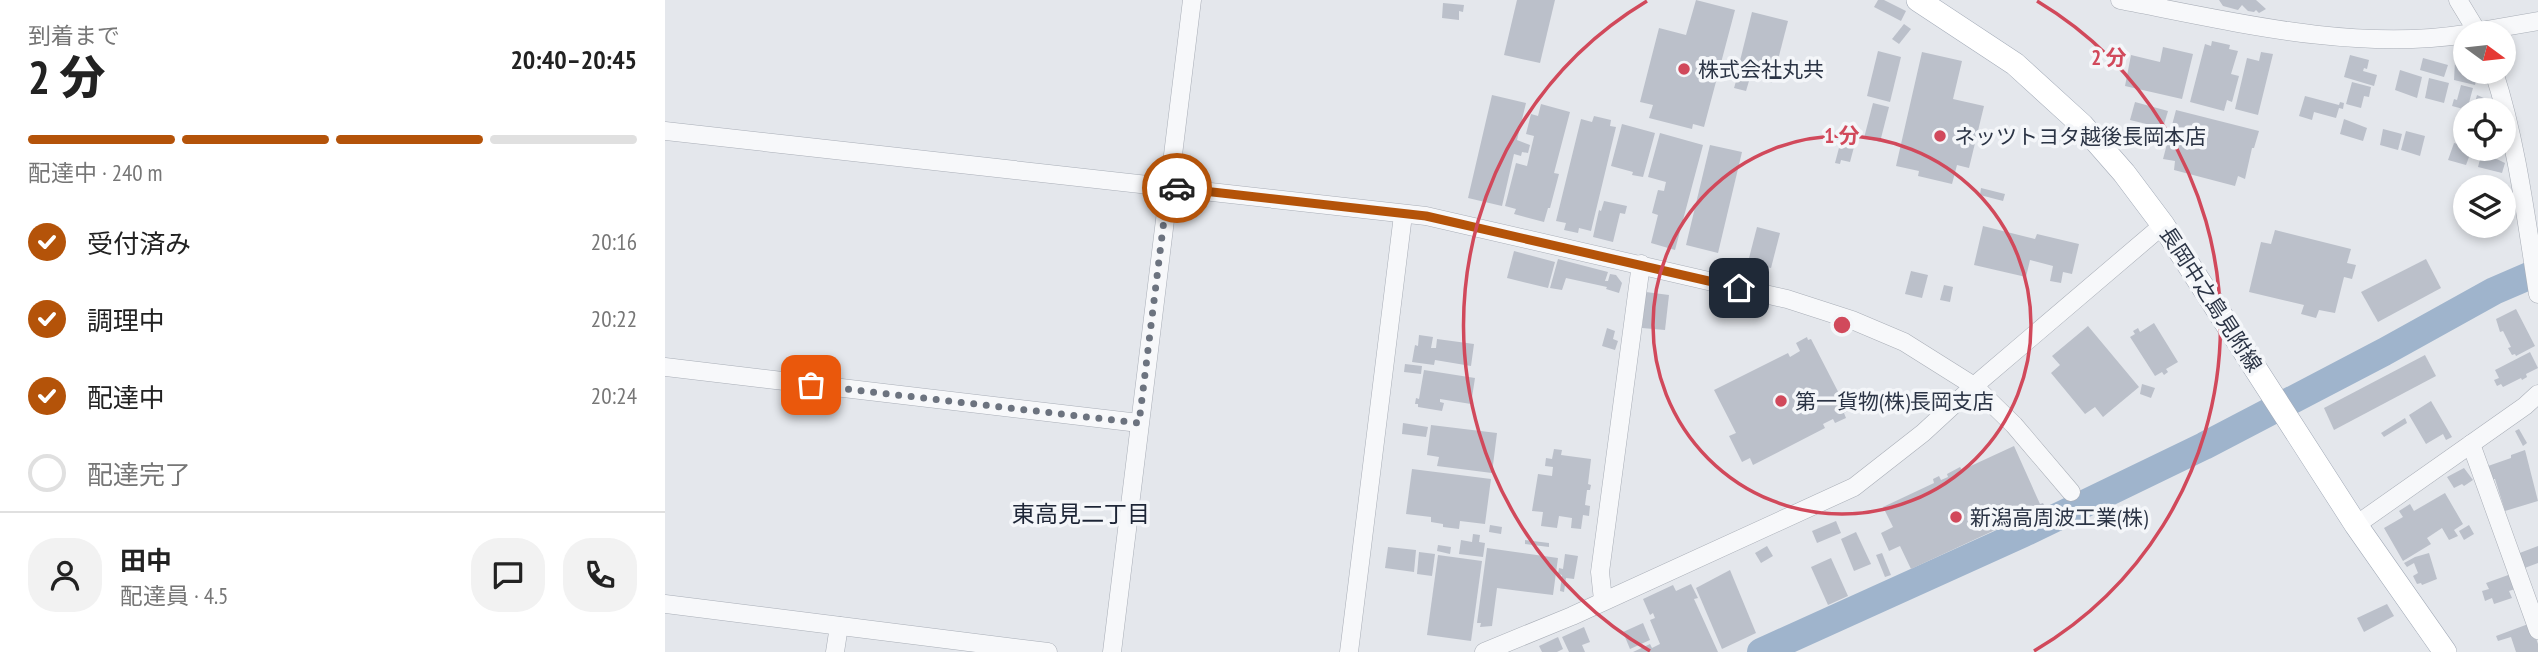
<!DOCTYPE html>
<html lang="ja">
<head>
<meta charset="utf-8">
<style>
  body { margin:0; font-family:"PT Sans Narrow","Noto Sans JP",sans-serif; background:#f2f2f2; color:#222; height:100vh; display:flex; flex-direction:column; font-size:26px; white-space:nowrap }
  * { box-sizing:border-box; margin:0 }
  p { font-size:23px; color:#767676 }
  .icon { flex:none; width:38px; height:38px; fill:none; stroke:currentColor; stroke-width:2; stroke-linecap:round; stroke-linejoin:round }
  .map { position:relative; flex:1; overflow:hidden }
  .drawer { display:flex; flex-direction:column; background:#fff; width:665px }
  .drawer>* { flex:none }
  .needle { width:46px; rotate:105deg }
  .buttons { position:absolute; left:1788px; top:21px; display:grid; gap:14px }
  .buttons a { display:grid; place-items:center; width:63px; height:63px; border-radius:50%; background:#fff; box-shadow:0 4px 10px #0003; font-size:35px }
  .pin { position:absolute; display:grid; place-items:center; width:60px; height:60px; color:#fff; margin:-30px; border-radius:14px; box-shadow:0 4px 10px #0006 }
  .courier { position:absolute; display:grid; place-items:center; width:70px; height:70px; margin:-35px; border:5px solid #b45309; border-radius:50%; background:#fff; color:#222; box-shadow:0 2px 9px #0007 }
  .headline em { font-style:normal; font-weight:800 }
  .headline div { display:flex; flex-direction:column-reverse }
  .headline { display:flex; align-items:center; justify-content:space-between; height:119px; padding:0 28px }
  h1 { font-size:46px; font-weight:800; line-height:52px }
  .bar { display:grid; grid-template-columns:repeat(4,1fr); gap:10px 7px; align-content:center; height:84px; padding:0 28px }
  .bar i { height:9px; border-radius:5px; background:#e0e0e0 }
  .bar .current { background:#b45309 }
  .bar p { grid-column:span 4 }
  .line { display:flex; align-items:center; gap:18px; padding:0 28px; border-top:2px solid #e0e0e0 }
  .line div { flex:1 }
  .round { display:grid; place-items:center; flex:none; width:74px; height:74px; border-radius:28px; background:#f2f2f2 }
  ol { padding:0 28px; list-style:none }
  li { display:flex; align-items:center; gap:21px; height:77px }
  li p { margin-inline-start:auto }
  li .icon { padding:7px; border-radius:50%; background:#b45309; color:#fff; stroke-width:4 }
  li:last-child { color:#767676 }
  li i { width:38px; height:38px; border:4px solid #e0e0e0; border-radius:50% }
  main { display:flex; flex:1; min-height:0 }
  .map>svg:first-child { display:block }
</style>
</head>
<body>
<main>
<section class="drawer">
<div class="headline"><div><h1>2 分</h1><p>到着まで</p></div><em>20:40–20:45</em></div>
<div class="bar"><i class="current"></i><i class="current"></i><i class="current"></i><i></i><p>配達中 · 240 m</p></div>
<ol>
<li><svg class="icon" aria-label="check" viewBox="0 0 24 24"><path d="M5 12l5 5 9-10"/></svg>受付済み<p>20:16</p></li>
<li><svg class="icon" aria-label="check" viewBox="0 0 24 24"><path d="M5 12l5 5 9-10"/></svg>調理中<p>20:22</p></li>
<li><svg class="icon" aria-label="check" viewBox="0 0 24 24"><path d="M5 12l5 5 9-10"/></svg>配達中<p>20:24</p></li>
<li><i></i>配達完了</li>
</ol>
<div class="line" style="height:126px"><a class="round"><svg class="icon" aria-label="person" viewBox="0 0 24 24"><circle cx="12" cy="8" r="4"/><path d="M4 21q1-7 8-7t8 7"/></svg></a><div><b>田中</b><p>配達員 · 4.5</p></div><a class="round"><svg class="icon" aria-label="chat" viewBox="0 0 24 24"><path d="M4 5h16v11H9l-5 4z"/></svg></a><a class="round"><svg class="icon" aria-label="phone" viewBox="0 0 24 24"><path d="M5 4h4l2 5-3 2q2 4 5 5l2-3 5 2v4C11 20 4 13 5 4z"/></svg></a></div>
</section>
<div class="map">
<svg width="1873" height="652" viewBox="0 0 1873 652">
  <rect width="100%" height="100%" fill="#e4e7ec"/>
  <g fill="none" stroke-linecap="round" stroke-linejoin="round">
    <path stroke="#9fb4cc" stroke-width="28" d="M1096 652 1359 533 1539 446 1719 352 1829 291 1873 272"/>
  </g>
  <g fill="#bbc0ca">
    <path d="M852 0H890L875 63 839 55Z"/>
    <path d="M1031 0 1070 10 1039 127 1028 124 1027 129 984 118 988 105 975 102 994 28 1021 35Z"/>
    <path d="M1213 0H1219L1241 11 1236 21 1209 7Z"/>
    <path d="M1554 0H1591L1601 9 1594 13 1591 10 1589 12 1583 11 1577 5 1573 10 1558 6Z"/>
    <path d="M778 3 799 5 798 12 794 11V20L777 18Z"/>
    <path d="M1087 12 1123 21 1107 83 1072 73Z"/>
    <path d="M1239 24 1246 29 1234 44 1227 39Z"/>
    <path d="M1547 41 1565 45 1564 49 1573 51 1566 74 1574 76 1567 102 1562 100 1559 111 1525 102 1540 44 1546 46Z"/>
    <path d="M1498 47 1528 54 1517 99 1460 86 1466 55 1495 62Z"/>
    <path d="M1213 51 1236 57 1225 102 1202 96Z"/>
    <path d="M1257 52 1297 61 1288 99 1319 106 1304 168 1292 165 1287 184 1253 176 1254 171 1231 166Z"/>
    <path d="M1596 52 1608 54 1593 115 1570 109 1582 58 1594 61Z"/>
    <path d="M1685 55 1704 60 1702 69 1699 68 1698 71 1712 75 1709 86 1679 77Z"/>
    <path d="M1758 58 1783 65 1779 77 1755 70Z"/>
    <path d="M1790 61 1801 64V72H1813L1810 85 1789 80Z"/>
    <path d="M1735 70 1757 77 1752 98 1730 90Z"/>
    <path d="M1072 78 1084 81 1081 91 1069 88Z"/>
    <path d="M1764 78 1784 83 1779 103 1760 98Z"/>
    <path d="M1687 82 1706 87 1704 97 1699 96 1696 108 1681 104Z"/>
    <path d="M1796 85 1808 88 1802 110 1787 106 1789 99 1792 100Z"/>
    <path d="M827 95 861 103 852 140 865 145 863 153 857 152 856 156 849 154 837 206 803 198Z"/>
    <path d="M1812 95 1830 103 1827 110H1808Z"/>
    <path d="M1640 96 1674 105 1675 102 1679 103 1678 109 1674 108 1671 118 1649 112 1647 120 1634 116Z"/>
    <path d="M1470 102 1503 111 1498 128 1465 120Z"/>
    <path d="M1208 103 1224 107 1215 142 1199 138Z"/>
    <path d="M876 104 905 112 889 173 894 174 885 208H883L879 222 849 214 851 209 840 206 851 163 862 166 869 136 861 134 866 114 873 116Z"/>
    <path d="M1511 110 1594 131 1589 148H1587L1580 179 1573 176 1570 186 1509 170 1510 161 1498 159Z"/>
    <path d="M929 116 946 120 945 126 951 127 926 231 914 228 913 233 899 230 901 223 891 221 916 119 927 122Z"/>
    <path d="M1679 119 1702 128 1698 141 1675 134Z"/>
    <path d="M957 124 990 133 978 177 967 175 968 172 946 166Z"/>
    <path d="M1718 129 1737 134 1733 150 1715 145Z"/>
    <path d="M1741 131 1760 136 1755 156 1736 150Z"/>
    <path d="M995 133 1038 145 1010 250 986 243 993 215 987 213 993 190 999 191 1001 182 983 177Z"/>
    <path d="M1789 143 1801 146V149H1807L1801 165 1783 160Z"/>
    <path d="M1175 144 1189 147 1185 162 1176 160 1175 164 1170 163Z"/>
    <path d="M1045 145 1077 152 1053 253 1021 245Z"/>
    <path d="M1817 152 1840 163 1837 173 1813 167Z"/>
    <path d="M1316 188 1340 194 1338 201 1315 195Z"/>
    <path d="M939 201 962 206 960 214 955 213 948 242 928 237 934 210 936 211Z"/>
    <path d="M1318 226 1370 239 1372 234 1414 244 1407 274 1398 272 1396 283 1385 281 1388 266 1365 260 1361 277 1309 265Z"/>
    <path d="M1092 227 1115 233 1106 268 1083 262Z"/>
    <path d="M1610 230 1686 249 1682 263 1691 265 1687 279 1679 277 1670 313 1654 310 1651 318 1636 314 1639 305 1584 292 1596 242 1606 244Z"/>
    <path d="M849 251 890 262 883 288 842 278Z"/>
    <path d="M893 259 943 272 940 281H943L945 274 951 275 957 283 954 293 941 289 942 287 901 278 897 290 885 288Z"/>
    <path d="M1761 259 1776 288 1713 322 1696 292Z"/>
    <path d="M1246 271 1263 275 1257 298 1240 294Z"/>
    <path d="M1279 285 1288 287 1285 302 1275 300Z"/>
    <path d="M981 292 1004 295 1000 330 977 328Z"/>
    <path d="M1851 309 1870 346 1851 356 1850 354 1847 355 1843 348 1846 347 1838 331 1835 332 1831 319Z"/>
    <path d="M1489 323 1513 362 1501 369 1503 372 1499 375 1497 372 1490 376 1465 337 1470 334 1468 331 1473 328 1475 332Z"/>
    <path d="M1423 326 1474 387 1438 417 1430 407 1420 414 1386 373 1395 365 1387 356Z"/>
    <path d="M942 328 950 331 948 339 953 341 950 350 937 346Z"/>
    <path d="M754 335 768 337 766 348H771L772 339 809 344 806 366 770 360 769 365 747 362 750 345 753 346Z"/>
    <path d="M1142 337 1143 340 1146 339 1183 411 1179 413 1181 418 1170 423 1168 419 1158 424 1160 428 1088 465 1085 458 1077 462 1064 436 1071 433 1049 390 1123 353 1125 357 1135 351 1131 343Z"/>
    <path d="M1865 352 1873 368 1861 374 1862 377 1857 380 1856 378 1838 387 1836 384 1832 386 1829 380 1834 378 1830 370Z"/>
    <path d="M1760 355 1771 376 1669 430 1659 408Z"/>
    <path d="M740 364 757 366 756 374 739 372Z"/>
    <path d="M759 370 810 378 806 404 775 399V402L779 403 777 411 753 407V404H750L751 398 754 399Z"/>
    <path d="M1477 384 1490 388 1486 398 1475 394Z"/>
    <path d="M1766 401 1787 437 1781 440 1778 434 1761 444 1744 415Z"/>
    <path d="M1740 418 1742 423 1719 437 1716 433Z"/>
    <path d="M738 423 763 427 761 437 737 434Z"/>
    <path d="M766 425 832 433 827 473 772 466 774 457 762 455Z"/>
    <path d="M1854 429 1862 443 1858 446 1850 431Z"/>
    <path d="M1349 446 1375 504 1378 503 1380 507 1246 569 1235 546 1224 551 1216 533 1228 527 1218 507 1269 483 1268 479 1274 476 1276 480 1283 477 1282 474 1295 467 1297 470Z"/>
    <path d="M889 449 897 450 896 455 926 459 923 484 926 485 925 490H922L920 505 925 506 924 516 918 515 916 529 906 528 907 518 894 516 892 528 876 526 878 512 867 511 873 474 887 476 888 467 880 466 881 458 887 459Z"/>
    <path d="M1860 450 1873 501 1840 511 1830 479H1828L1823 466 1846 458V455Z"/>
    <path d="M1799 468 1808 480 1799 486 1797 484 1789 488 1782 477Z"/>
    <path d="M747 469 826 479 820 524 795 521 794 529 778 527V524L766 522V517L741 514Z"/>
    <path d="M1780 493 1798 524 1789 530 1793 536 1784 540 1777 528 1762 538 1766 544 1738 561 1719 528 1738 517 1734 511 1745 504 1749 511Z"/>
    <path d="M1171 521 1176 533 1152 543 1147 531Z"/>
    <path d="M825 525 837 527 836 534 824 532Z"/>
    <path d="M1804 525 1809 534 1799 540 1794 531Z"/>
    <path d="M1191 532 1206 564 1189 571 1176 539Z"/>
    <path d="M808 534 815 535 814 542 820 543 818 557 794 554 796 540 807 542Z"/>
    <path d="M860 540 884 543V547L860 544Z"/>
    <path d="M773 545 786 547 785 554 772 551Z"/>
    <path d="M1102 546 1108 556 1096 563 1090 553Z"/>
    <path d="M1873 546V563L1857 569 1852 554Z"/>
    <path d="M723 547 751 550 749 572 720 568Z"/>
    <path d="M822 548 893 558 888 595 832 588 827 626 815 627 816 623H812Z"/>
    <path d="M754 552 770 554 767 576 752 574Z"/>
    <path d="M1217 553 1226 575 1220 577 1211 555Z"/>
    <path d="M1764 553 1772 579 1757 585 1756 583 1752 584 1748 576 1753 573 1749 563 1742 567 1739 563 1750 557Z"/>
    <path d="M900 554 913 556 909 579 901 578 899 592 895 591 897 575 893 574 894 568 898 569Z"/>
    <path d="M773 555 817 561 806 641 762 635Z"/>
    <path d="M1166 558 1183 596 1163 605 1146 567Z"/>
    <path d="M1065 570 1091 633 1057 649 1031 588Z"/>
    <path d="M1846 574 1850 589 1844 591 1847 598 1829 604 1827 598 1820 601 1817 591 1824 589 1821 583Z"/>
    <path d="M1026 584 1033 598 1029 599 1053 652H968L985 644 987 648 995 644 985 620 990 618 988 613 985 615 978 599 1008 585 1011 591Z"/>
    <path d="M1722 604 1729 616 1699 632 1692 618Z"/>
    <path d="M978 623 985 640 965 649 958 632Z"/>
    <path d="M1866 623 1873 644V652H1851L1846 637 1833 641 1831 636Z"/>
    <path d="M919 627 925 642 917 645 920 652H904L897 637Z"/>
    <path d="M893 637 898 649 892 652H877L874 646Z"/>
  </g>
  <g fill="none" stroke-linecap="round" stroke-linejoin="round">
    <g stroke="#a9aeb7" stroke-width="19">
      <g id="minor">
        <path d="M1455 0C1565 21 1688 52 1801 34"/>
        <path d="M1793 0 1813 33"/>
        <path d="M1804 33 1873 21"/>
        <path d="M1829 72C1852 143 1861 219 1873 294"/>
        <path d="M0 131 761 216 1122 299 1187 320 1239 342 1309 386 1349 425 1406 492"/>
        <path d="M0 367 474 423"/>
        <path d="M1806 444 1873 630"/>
        <path d="M1691 525 1860 406 1873 394"/>
        <path d="M938 600 935 572 976 264"/>
        <path d="M0 604 383 652"/>
        <path d="M170 652 174 626"/>
        <path d="M447 652 527 0"/>
        <path d="M684 652 738 215"/>
        <path d="M819 652 907 616 1189 487 1258 433 1309 386 1498 225"/>
      </g>
    </g>
    <g stroke="#a3abb8" stroke-width="24">
      <path id="major" d="M1253 0 1350 64 1417 125 1459 173 1498 225 1691 525 1780 652"/>
    </g>
    <use href="#minor" stroke="#f7f8fa" stroke-width="18"/>
    <use href="#major" stroke="#fff" stroke-width="23"/>
  </g>
  <g fill="none" stroke-linecap="round" stroke-linejoin="round">
    <path stroke="#6c737f" stroke-width="7" stroke-dasharray="0 12.6" d="M146 385 474 423 503 187 512 188"/>
    <path stroke="#b45309" stroke-width="9" d="M512 188 761 216 1074 288"/>
  </g>
  <g fill="none" stroke="#d1495b" stroke-width="3.5">
    <circle cx="1177" cy="325" r="189"/>
    <path d="M985 651A378 378 0 0 1 982 1M1372 1A378 378 0 0 1 1369 651"/>
  </g>
  <g fill="#d1495b" stroke="#f4f6f9" stroke-width="2.5">
    <circle cx="1019" cy="69" r="7"/>
    <circle cx="1275" cy="136" r="7"/>
    <circle cx="1116" cy="401" r="7"/>
    <circle cx="1291" cy="517" r="7"/>
  </g>
  <g text-anchor="middle" dominant-baseline="central" stroke-width="7" stroke-linejoin="round" paint-order="stroke">
    <g font-size="21" fill="#2b3445" stroke="#f4f6f9" text-anchor="start">
      <text x="1033" y="69">株式会社丸共</text>
      <text x="1289" y="136">ネッツトヨタ越後長岡本店</text>
      <text x="1130" y="401">第一貨物(株)長岡支店</text>
      <text x="1305" y="517">新潟高周波工業(株)</text>
    </g>
    <g font-size="21" fill="#2b3445" stroke="#f4f6f9">
      <text transform="translate(1546 299) rotate(57)">長岡中之島見附線</text>
    </g>
    <g font-size="23" fill="#1d2536" stroke="#f4f6f9">
      <text x="416" y="513">東高見二丁目</text>
    </g>
  </g>
  <circle cx="1177" cy="325" r="10" fill="#d1495b" stroke="#f4f6f9" stroke-width="3.5"/>
  <g font-size="21" text-anchor="middle" font-weight="bold" fill="#d1495b" stroke="#f4f6f9" stroke-width="7" stroke-linejoin="round" paint-order="stroke">
    <text x="1444" y="65">2 分</text>
    <text x="1177" y="143">1 分</text>
  </g>
</svg>
<div class="buttons">
<a><svg class="needle" viewBox="-14 -14 28 28"><path d="M0-13l5 13h-10z" fill="#e53935"/><path d="M0 13l5-13h-10z" fill="#767676"/></svg></a>
<a><svg class="icon" aria-label="locate" viewBox="0 0 24 24"><circle cx="12" cy="12" r="6"/><path d="M12 2v4M12 18v4M2 12h4M18 12h4"/></svg></a>
<a><svg class="icon" aria-label="layers" viewBox="0 0 24 24"><path d="M12 4l9 5-9 5-9-5zM3 14l9 5 9-5"/></svg></a>
</div>
<div class="pin" style="left:146px;top:385px;background:#ea580c"><svg class="icon" aria-label="bag" viewBox="0 0 24 24"><path d="M5 8h14l-1 12H6zM9 8a3 3 0 0 1 6 0"/></svg></div>
<div class="pin" style="left:1074px;top:288px;background:#1f2937"><svg class="icon" aria-label="home" viewBox="0 0 24 24"><path d="M3 11l9-7 9 7M6 9v11h12V9"/></svg></div>
<div class="courier" style="left:512px;top:188px"><svg class="icon" aria-label="car" viewBox="0 0 24 24"><path d="M5 17H2v-5l4-1 3-4h7l3 4 3 1v5h-3M9 17h6M6 11h13"/><circle cx="7" cy="17" r="2"/><circle cx="17" cy="17" r="2"/></svg></div>
</div>
</main>
</body>
</html>
